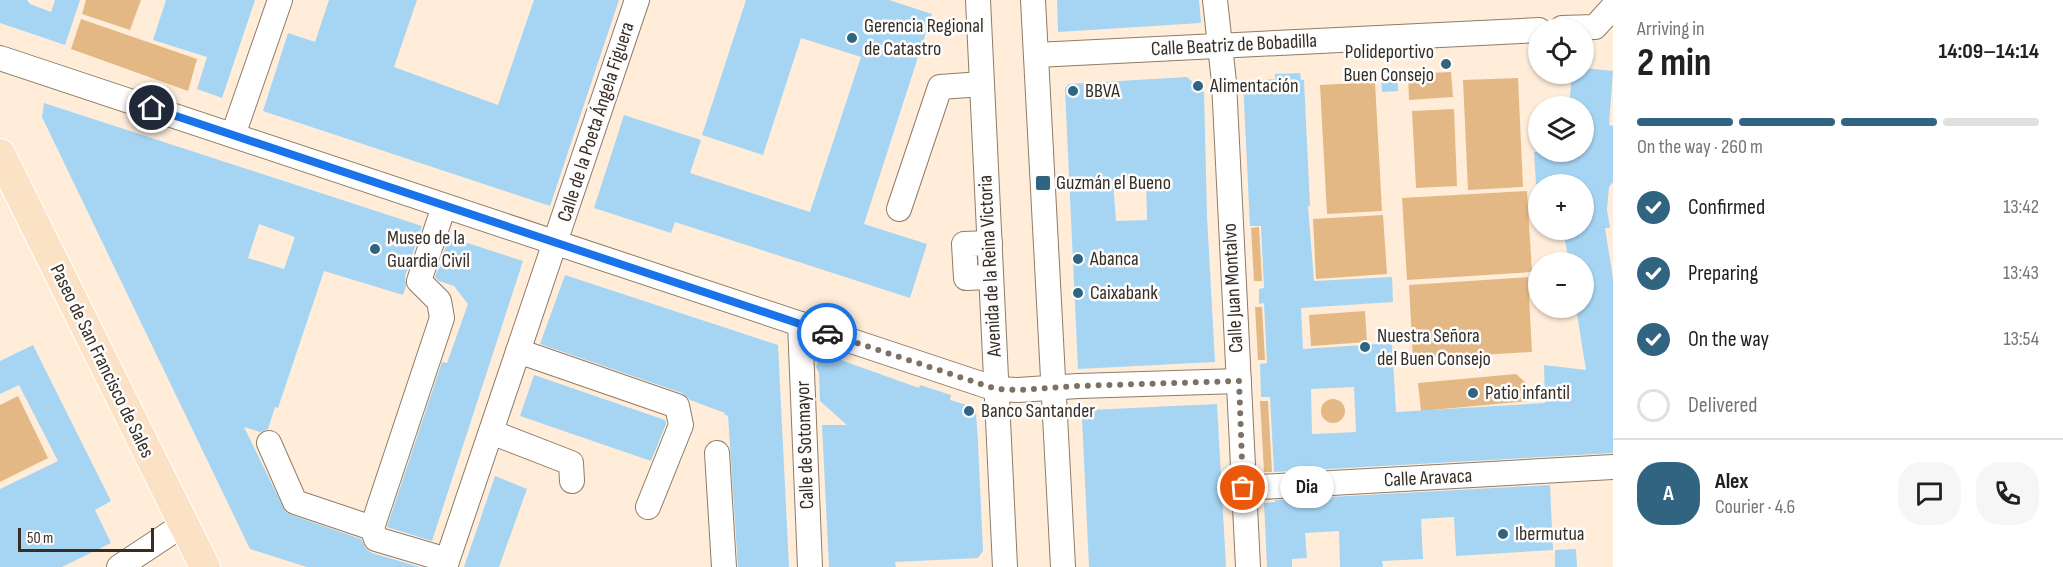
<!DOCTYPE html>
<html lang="en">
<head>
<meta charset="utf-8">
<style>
  body { margin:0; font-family:"Sofia Sans Condensed",sans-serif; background:#f6f6f6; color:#202124; height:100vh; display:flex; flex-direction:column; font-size:22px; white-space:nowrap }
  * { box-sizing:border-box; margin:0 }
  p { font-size:20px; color:#757577 }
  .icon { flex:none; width:33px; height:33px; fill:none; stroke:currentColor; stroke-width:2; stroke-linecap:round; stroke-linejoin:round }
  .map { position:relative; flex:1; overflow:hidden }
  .side { display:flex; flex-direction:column; background:#fff; width:450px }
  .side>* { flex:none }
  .tools { position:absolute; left:1528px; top:18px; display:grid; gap:12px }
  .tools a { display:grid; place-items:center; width:66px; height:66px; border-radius:50%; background:#fff; box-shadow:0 2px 4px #0004; font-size:30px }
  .scale { position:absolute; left:18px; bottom:15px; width:136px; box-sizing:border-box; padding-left:6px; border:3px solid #362e25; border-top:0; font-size:16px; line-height:21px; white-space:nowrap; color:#362e25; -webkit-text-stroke:4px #fdfdfd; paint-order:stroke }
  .pin { position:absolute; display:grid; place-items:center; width:51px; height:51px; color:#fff; margin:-26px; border:3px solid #fff; border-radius:50%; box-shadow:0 2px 6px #0007 }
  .courier { position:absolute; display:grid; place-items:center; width:60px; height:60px; margin:-30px; border:4px solid #1a73e8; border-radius:50%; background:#fff; color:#222; box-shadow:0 2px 8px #0007 }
  .bubble { position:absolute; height:42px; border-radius:21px; background:#fff; box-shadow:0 2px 4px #0004; font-size:20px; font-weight:700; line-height:42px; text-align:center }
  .head em { font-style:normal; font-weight:700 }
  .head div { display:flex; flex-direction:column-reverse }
  .head { display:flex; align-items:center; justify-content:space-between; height:102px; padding:0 24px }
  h1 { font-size:39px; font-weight:700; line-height:45px }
  .bar { display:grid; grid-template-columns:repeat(4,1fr); gap:9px 6px; align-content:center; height:72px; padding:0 24px }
  .bar i { height:8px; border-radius:4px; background:#e0e0e0 }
  .bar .selected { background:#316481 }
  .bar p { grid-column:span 4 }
  .line { display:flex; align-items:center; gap:15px; padding:0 24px; border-top:2px solid #e0e0e0 }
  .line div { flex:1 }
  .round { display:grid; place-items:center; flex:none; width:63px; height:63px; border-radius:24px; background:#f6f6f6 }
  ol { padding:0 24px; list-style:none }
  li { display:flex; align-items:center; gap:18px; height:66px }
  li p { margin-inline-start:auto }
  li .icon { padding:6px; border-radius:50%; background:#316481; color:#fff; stroke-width:4 }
  li:last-child { color:#757577 }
  li i { width:33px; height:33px; border:3px solid #e0e0e0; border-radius:50% }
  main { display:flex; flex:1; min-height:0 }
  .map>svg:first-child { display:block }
</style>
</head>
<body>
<main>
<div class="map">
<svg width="1613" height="567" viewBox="0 0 1613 567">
  <rect width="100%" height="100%" fill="#ffedda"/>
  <g fill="#e4b884">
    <path d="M86 0H141L130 30 82 14Z"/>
    <path d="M81 19 197 59 188 91 71 49Z"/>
    <path d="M1451 72 1453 97 1409 100 1408 74Z"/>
    <path d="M1518 78 1523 187 1468 190 1463 80Z"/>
    <path d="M1375 82 1382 211 1327 214 1320 85Z"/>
    <path d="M1454 109 1457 186 1416 188 1412 111Z"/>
    <path d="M1527 191 1532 272 1407 280 1402 198Z"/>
    <path d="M1383 215 1387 274 1316 279 1313 219Z"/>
    <path d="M1259 227 1262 281H1254L1251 228Z"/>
    <path d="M1528 277 1532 352 1413 359 1409 285Z"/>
    <path d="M1255 307H1262L1265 360H1258Z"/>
    <path d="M1365 311 1367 342 1311 346 1309 315Z"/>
    <path d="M1516 374 1527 384 1529 401 1421 411 1418 383Z"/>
    <path d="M18 396 48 458 0 482V405Z"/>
    <circle cx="1333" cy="411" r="12"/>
    <path d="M1260 401H1268L1272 472H1264Z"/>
  </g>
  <g fill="#a6d5f4" fill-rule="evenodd">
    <path d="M0 0H27L30 4 51 12 55 0H80L65 45 0 23Z"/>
    <path d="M166 0H255L222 98 197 89 207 57 153 40Z"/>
    <path d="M329 0H417L394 67 498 105 534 0H619L550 206 263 111 288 33 315 42Z"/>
    <path d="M746 0H889L932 14 864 224 927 244 910 298 675 222 671 233 594 208 624 115 701 140 690 173 810 212 861 57 801 38 763 155 702 135Z"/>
    <path d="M1057 0H1199L1201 23 1058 32Z"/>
    <path d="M1584 68 1613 71 1609 125 1613 126V182L1609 187 1607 210 1610 228H1605L1613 278V453L1274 472 1270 397H1261L1260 364 1267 363 1264 303 1259 304V289L1264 288 1261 226H1250L1243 81 1275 79V74L1300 73 1301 80H1304L1310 206H1308L1314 281 1392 277 1393 302 1301 308 1303 349 1392 343 1396 412 1545 403 1544 365 1586 370 1576 308H1584V262H1569L1563 230H1584V184H1536L1534 152H1584V106H1569L1572 74H1584ZM1354 387 1356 432 1312 434 1311 389Z"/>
    <path d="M1397 71 1398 91 1382 92 1381 72Z"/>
    <path d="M1187 77 1204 92 1207 216 1215 362 1078 369 1065 89 1068 84ZM1146 179 1147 220 1116 221 1113 180Z"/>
    <path d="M44 103 422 226 405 276 406 286 403 295 324 271 278 408 275 407 268 429 260 432 244 427 286 513 361 539 366 549 372 553 420 567H307L250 549 42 117ZM259 224 295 237 284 269 248 258Z"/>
    <path d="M449 237 523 261 432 541 387 527 442 362 447 363 468 304 454 286 439 281 435 277Z"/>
    <path d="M565 275 778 345 789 567H738L728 416 724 414 725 413 690 400 682 393 540 344Z"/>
    <path d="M33 345 111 501 95 510 111 543 62 567H0V489L58 461 19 385 0 394V361Z"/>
    <path d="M824 354 919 388 920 385 951 395 950 400 967 405 970 404 976 412 978 443 983 551 978 558 895 562 896 567H829L822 425H847L820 401 819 373 816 367 819 356Z"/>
    <path d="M534 375 665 420 666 424 651 461 520 416Z"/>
    <path d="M1217 404 1226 567H1089L1082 418 1089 410Z"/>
    <path d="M495 476 527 489 499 567H464Z"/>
    <path d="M1550 485 1553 550 1456 556 1454 517 1421 519 1423 559 1382 561 1383 567H1340L1339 531 1305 533 1307 558 1292 559V567H1267L1264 503 1275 502V500Z"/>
    <path d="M1576 549 1577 567H1555V550Z"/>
  </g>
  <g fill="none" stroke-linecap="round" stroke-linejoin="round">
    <g stroke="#8f7c66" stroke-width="26">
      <g id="minor">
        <path d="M978 0 1005 567"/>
        <path d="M1033 0 1063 567"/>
        <path d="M1215 0 1224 82 1248 567"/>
        <path d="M1562 28 1595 27 1613 7"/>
        <path d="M1036 55 1539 30"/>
        <path d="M0 58 996 389 1018 390 1078 386 1239 381"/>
        <path d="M233 135 280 0"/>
        <path d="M899 209 940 87 982 84"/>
        <path d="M990 243 964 244 966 278 991 277"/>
        <path d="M800 324 810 567"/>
        <path d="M518 351 677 406 681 425 648 507"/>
        <path d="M491 432 571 463 572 481"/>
        <path d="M269 443 295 502 372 528 442 318 439 301 419 281 444 206"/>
        <path d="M717 453 724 567"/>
        <path d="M1243 488 1613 467"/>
        <path d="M372 528 376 539 447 560"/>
        <path d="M119 567 184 524"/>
        <path d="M445 567 637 0"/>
      </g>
    </g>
    <g stroke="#fff" stroke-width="32">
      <path id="major" d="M0 154 205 567"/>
    </g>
    <use href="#minor" stroke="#fff" stroke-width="24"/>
    <use href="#major" stroke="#fce2c5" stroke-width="30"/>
  </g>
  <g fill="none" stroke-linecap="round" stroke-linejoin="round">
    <path stroke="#7c7164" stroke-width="6" stroke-dasharray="0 10.8" d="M827 333 996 389 1018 390 1078 386 1239 381 1243 488"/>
    <path stroke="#1a73e8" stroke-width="8" d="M152 108 827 333"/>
  </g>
  <g fill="#316481" stroke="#fdfdfd" stroke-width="2">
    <circle cx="852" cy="38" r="6"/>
    <circle cx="1446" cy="64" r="6"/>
    <circle cx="1198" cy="86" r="6"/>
    <circle cx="1073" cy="91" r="6"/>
    <rect x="1035" y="175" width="16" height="16" rx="3"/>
    <circle cx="375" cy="249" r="6"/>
    <circle cx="1078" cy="259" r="6"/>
    <circle cx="1078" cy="293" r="6"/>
    <circle cx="1365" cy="347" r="6"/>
    <circle cx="1473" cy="393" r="6"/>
    <circle cx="969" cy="411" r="6"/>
    <circle cx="1503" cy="534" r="6"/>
  </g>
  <g text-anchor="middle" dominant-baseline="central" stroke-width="5" stroke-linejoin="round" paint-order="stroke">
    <g font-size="20" fill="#362e25" stroke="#fdfdfd" text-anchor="start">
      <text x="864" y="26">Gerencia Regional<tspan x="864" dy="23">de Catastro</tspan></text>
      <text x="1434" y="52" text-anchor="end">Polideportivo<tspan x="1434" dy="23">Buen Consejo</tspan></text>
      <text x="1210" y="86">Alimentación</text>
      <text x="1085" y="91">BBVA</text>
      <text x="1056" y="183">Guzmán el Bueno</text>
      <text x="387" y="238">Museo de la<tspan x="387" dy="23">Guardia Civil</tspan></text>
      <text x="1090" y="259">Abanca</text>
      <text x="1090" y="293">Caixabank</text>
      <text x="1377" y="336">Nuestra Señora<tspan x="1377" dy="23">del Buen Consejo</tspan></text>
      <text x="1485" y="393">Patio infantil</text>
      <text x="981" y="411">Banco Santander</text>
      <text x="1515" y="534">Ibermutua</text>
    </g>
    <g font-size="20" fill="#362e25" stroke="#fdfdfd">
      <text transform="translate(1234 45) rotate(-3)">Calle Beatriz de Bobadilla</text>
      <text transform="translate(596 122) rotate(-72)">Calle de la Poeta Ángela Figuera</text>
      <text transform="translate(990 266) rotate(-93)">Avenida de la Reina Victoria</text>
      <text transform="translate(1233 288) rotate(-93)">Calle Juan Montalvo</text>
      <text transform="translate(102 361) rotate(64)">Paseo de San Francisco de Sales</text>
      <text transform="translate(805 445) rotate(-92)">Calle de Sotomayor</text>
      <text transform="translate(1428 478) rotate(-3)">Calle Aravaca</text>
    </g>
  </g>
</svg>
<div class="tools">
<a><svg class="icon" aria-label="locate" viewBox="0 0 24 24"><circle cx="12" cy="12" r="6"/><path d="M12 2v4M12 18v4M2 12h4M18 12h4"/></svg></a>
<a><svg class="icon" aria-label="layers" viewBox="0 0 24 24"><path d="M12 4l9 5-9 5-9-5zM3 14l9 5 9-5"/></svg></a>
<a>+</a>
<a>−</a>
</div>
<div class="scale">50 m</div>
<div class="pin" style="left:1243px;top:488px;background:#ea580c"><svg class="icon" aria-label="bag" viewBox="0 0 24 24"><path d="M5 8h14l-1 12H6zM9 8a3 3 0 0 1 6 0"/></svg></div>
<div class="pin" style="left:152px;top:108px;background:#1f2937"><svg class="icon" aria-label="home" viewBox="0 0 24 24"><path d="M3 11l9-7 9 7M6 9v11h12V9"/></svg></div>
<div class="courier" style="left:827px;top:333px"><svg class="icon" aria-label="car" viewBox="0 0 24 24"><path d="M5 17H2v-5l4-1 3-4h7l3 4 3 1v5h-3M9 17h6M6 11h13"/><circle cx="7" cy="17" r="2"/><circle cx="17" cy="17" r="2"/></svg></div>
<div class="bubble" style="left:1280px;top:466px;width:54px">Dia</div>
</div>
<section class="side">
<div class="head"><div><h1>2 min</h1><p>Arriving in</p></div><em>14:09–14:14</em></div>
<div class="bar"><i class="selected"></i><i class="selected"></i><i class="selected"></i><i></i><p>On the way · 260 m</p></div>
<ol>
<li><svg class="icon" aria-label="check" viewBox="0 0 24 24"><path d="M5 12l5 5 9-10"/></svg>Confirmed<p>13:42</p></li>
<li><svg class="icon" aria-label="check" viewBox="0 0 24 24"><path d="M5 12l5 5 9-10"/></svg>Preparing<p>13:43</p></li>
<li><svg class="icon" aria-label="check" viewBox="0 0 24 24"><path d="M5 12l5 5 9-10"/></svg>On the way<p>13:54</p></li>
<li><i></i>Delivered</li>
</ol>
<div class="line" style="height:108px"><b class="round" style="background:#316481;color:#fff">A</b><div><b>Alex</b><p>Courier · 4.6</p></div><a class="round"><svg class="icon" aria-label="chat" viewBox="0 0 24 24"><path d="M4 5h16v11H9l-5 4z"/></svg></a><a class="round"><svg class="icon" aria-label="phone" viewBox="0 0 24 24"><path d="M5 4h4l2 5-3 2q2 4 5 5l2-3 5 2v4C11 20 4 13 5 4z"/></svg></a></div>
</section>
</main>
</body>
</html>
